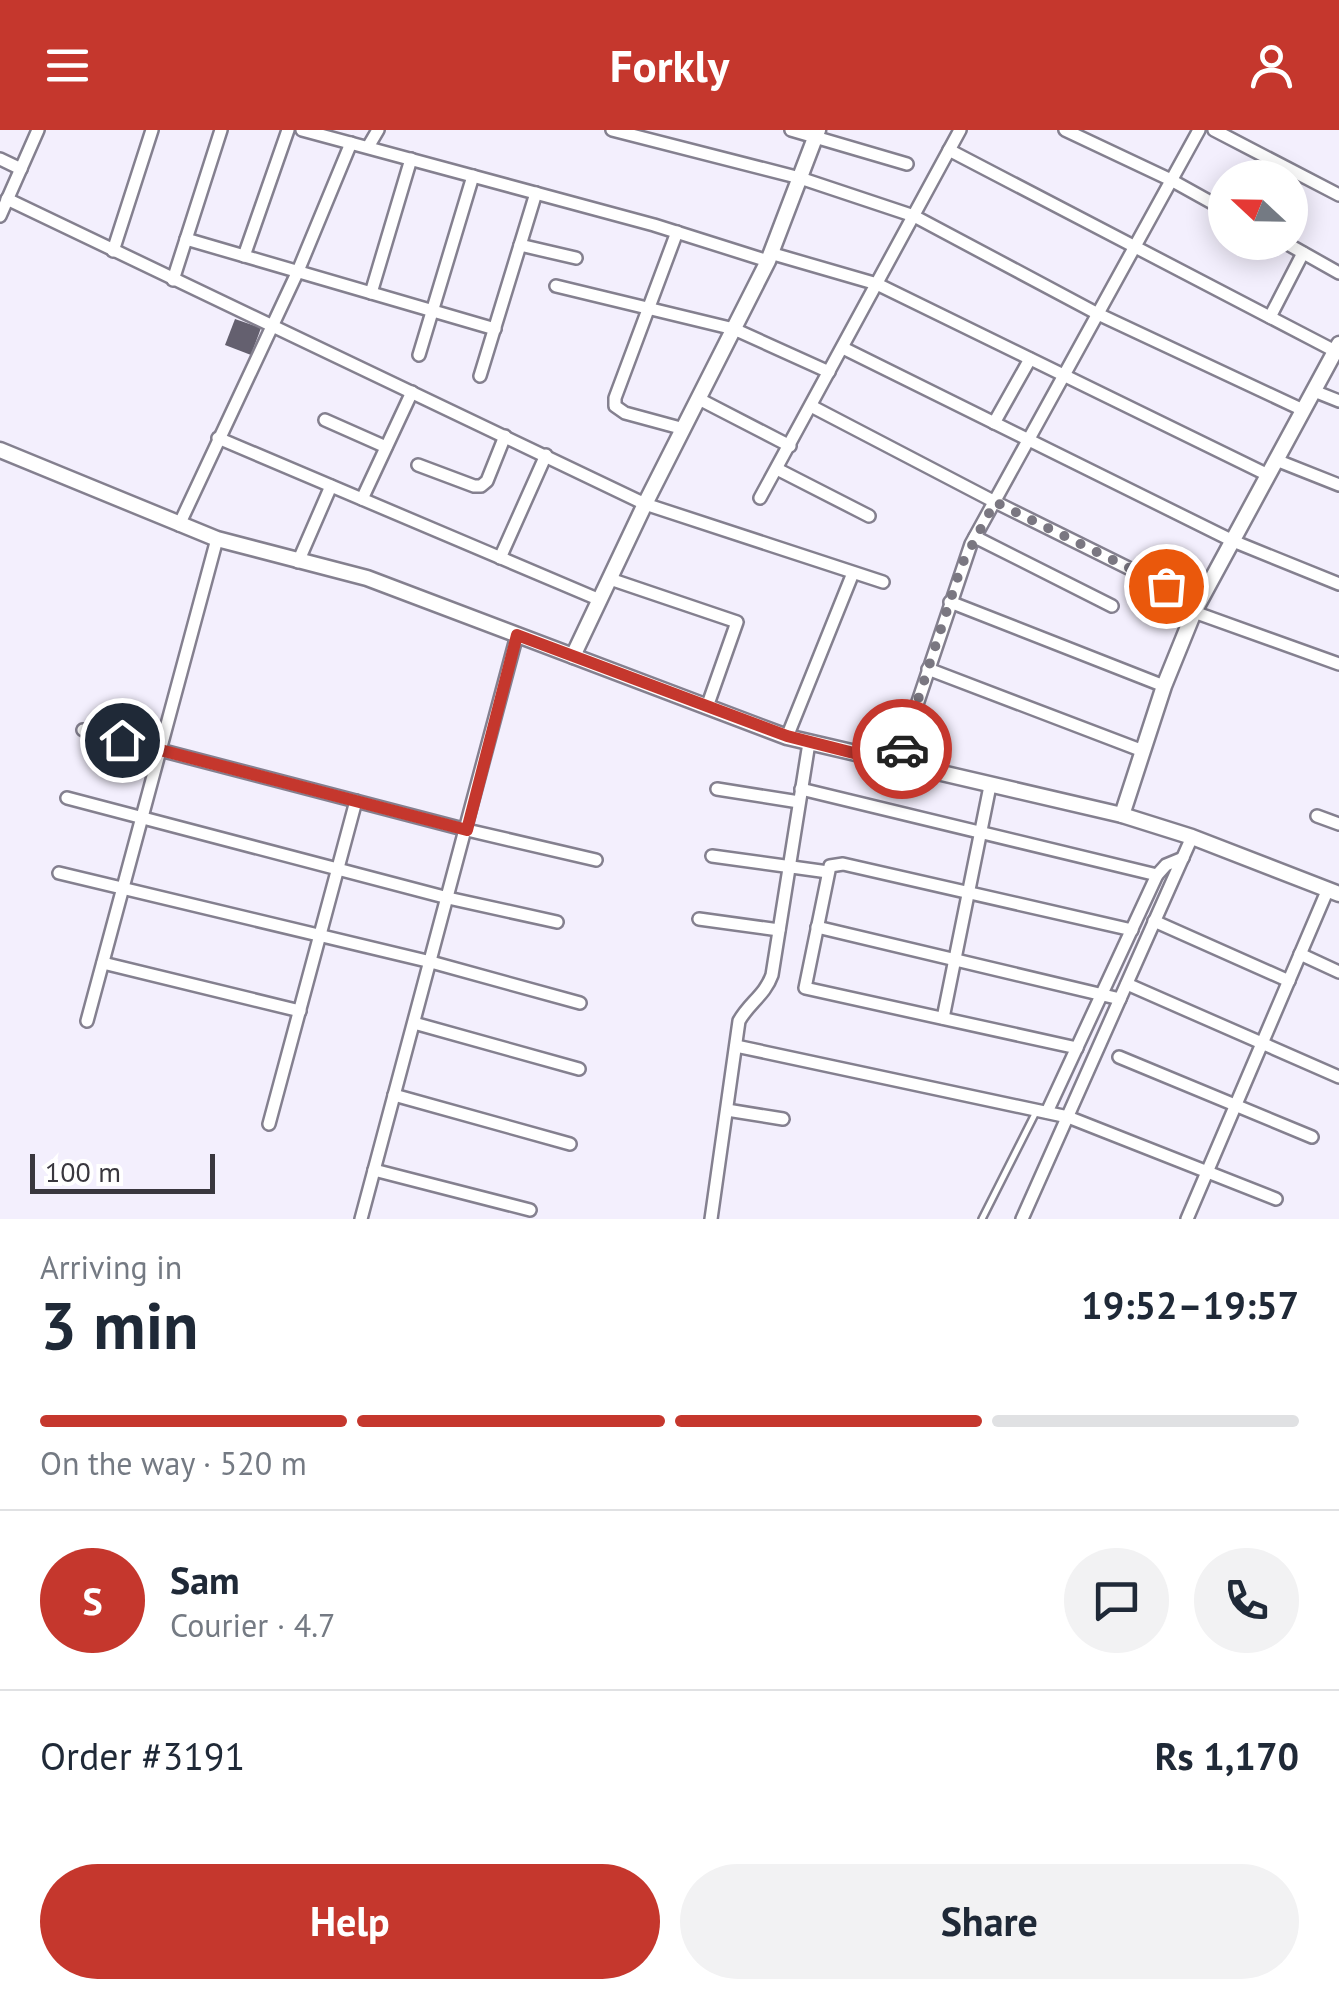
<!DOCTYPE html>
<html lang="en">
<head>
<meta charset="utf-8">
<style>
  body { margin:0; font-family:"PT Sans",sans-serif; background:#f2f2f3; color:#1f2937; height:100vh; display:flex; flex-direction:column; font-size:38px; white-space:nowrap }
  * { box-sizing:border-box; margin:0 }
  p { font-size:32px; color:#747a83 }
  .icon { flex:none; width:55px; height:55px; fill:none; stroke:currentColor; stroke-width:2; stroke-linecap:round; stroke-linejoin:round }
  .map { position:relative; height:1089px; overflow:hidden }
  .details { display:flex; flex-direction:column; background:#fff; flex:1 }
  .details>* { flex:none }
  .needle { width:65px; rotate:292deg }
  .tools { position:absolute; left:1208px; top:30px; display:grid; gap:20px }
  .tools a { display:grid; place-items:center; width:100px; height:100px; border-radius:50%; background:#fff; box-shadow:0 5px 25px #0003; font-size:50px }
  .scale { position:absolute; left:30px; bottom:25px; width:185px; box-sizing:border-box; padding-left:10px; border:5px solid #39373e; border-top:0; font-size:28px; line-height:35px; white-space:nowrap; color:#39373e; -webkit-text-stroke:8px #fff; paint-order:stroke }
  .pin { position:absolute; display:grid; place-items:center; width:85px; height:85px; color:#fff; margin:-42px; border:5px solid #fff; border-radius:50%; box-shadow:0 2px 10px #0007 }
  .courier { position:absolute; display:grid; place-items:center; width:100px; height:100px; margin:-50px; border:8px solid #c5372d; border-radius:50%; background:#fff; color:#222; box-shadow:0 2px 12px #0007 }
  .headline em { font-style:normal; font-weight:700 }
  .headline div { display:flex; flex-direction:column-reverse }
  .headline { display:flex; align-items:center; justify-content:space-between; height:170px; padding:0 40px }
  h1 { font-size:65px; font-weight:700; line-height:75px }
  .bar { display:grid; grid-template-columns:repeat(4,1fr); gap:15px 10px; align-content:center; height:120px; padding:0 40px }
  .bar i { height:12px; border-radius:8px; background:#e0e1e3 }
  .bar .current { background:#c5372d }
  .bar p { grid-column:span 4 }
  .line { display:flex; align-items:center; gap:25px; padding:0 40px; border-top:2px solid #e0e1e3 }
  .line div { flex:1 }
  .round { display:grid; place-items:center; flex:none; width:105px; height:105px; border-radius:52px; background:#f2f2f3 }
  .button { display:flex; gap:20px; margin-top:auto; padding:20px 40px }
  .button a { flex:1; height:115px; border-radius:60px; background:#c5372d; color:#fff; font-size:40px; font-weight:700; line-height:115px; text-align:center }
  .button a+a { background:#f2f2f3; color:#1f2937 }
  header { display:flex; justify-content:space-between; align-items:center; height:130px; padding:0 40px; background:#c5372d; color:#fff; font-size:45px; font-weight:700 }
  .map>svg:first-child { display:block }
</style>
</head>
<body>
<header><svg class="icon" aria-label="menu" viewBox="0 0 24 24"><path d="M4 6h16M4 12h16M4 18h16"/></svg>Forkly<svg class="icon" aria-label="person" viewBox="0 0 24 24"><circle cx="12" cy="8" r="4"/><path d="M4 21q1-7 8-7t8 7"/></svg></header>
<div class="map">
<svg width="1339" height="1089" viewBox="0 0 1339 1089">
  <rect width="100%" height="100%" fill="#f3effd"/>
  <path fill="#64606f" d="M235 189 261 198 251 225 225 215Z"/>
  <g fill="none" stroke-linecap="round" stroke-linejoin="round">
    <g stroke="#84808f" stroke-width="10">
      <path id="service" d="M982 1089 1037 980"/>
    </g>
    <g stroke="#84808f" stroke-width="16">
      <g id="minor">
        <path d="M302 0 654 95 768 131"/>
        <path d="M612 0 800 48 914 86 1098 184 1303 280"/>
        <path d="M791 0 907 34"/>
        <path d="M1065 0 1171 50 1225 80"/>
        <path d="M1214 0 1339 65"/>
        <path d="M368 17 378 0"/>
        <path d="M949 20 1335 221"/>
        <path d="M0 29 21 39"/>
        <path d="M7 69 645 374 883 452"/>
        <path d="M0 86 38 0"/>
        <path d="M677 102 615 268V276L625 283 684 299"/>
        <path d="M186 109 495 199"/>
        <path d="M1284 112 1339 143"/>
        <path d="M520 115 576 128"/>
        <path d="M113 121 152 0"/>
        <path d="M770 123 877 154 1268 345"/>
        <path d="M244 126 288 0"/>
        <path d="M173 150 221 0"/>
        <path d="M556 156 734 199 829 242"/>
        <path d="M371 163 411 29"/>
        <path d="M1270 187 1303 123"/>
        <path d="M843 218 1233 411 1339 454"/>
        <path d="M419 225 473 46"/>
        <path d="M480 246 536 63"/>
        <path d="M1314 261 1339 271"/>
        <path d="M699 269 790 316"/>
        <path d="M811 276 995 372 1199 473"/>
        <path d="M325 290 386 317"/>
        <path d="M994 293 1030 229"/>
        <path d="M218 308 600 470"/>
        <path d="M1276 330 1339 355"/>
        <path d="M418 335 474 356H481L487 351 505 306"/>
        <path d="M777 339 869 386"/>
        <path d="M760 368 960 0"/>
        <path d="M362 369 412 262"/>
        <path d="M179 395 298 141 351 13"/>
        <path d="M975 407 1112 476"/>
        <path d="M500 428 546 325"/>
        <path d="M298 432 331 356"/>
        <path d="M610 449 737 492 707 577"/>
        <path d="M950 472 1164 556"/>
        <path d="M1194 482 1339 534"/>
        <path d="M928 539 1143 621"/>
        <path d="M83 600 467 700 596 730"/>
        <path d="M787 607 853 443"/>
        <path d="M897 634 971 414 1199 0"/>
        <path d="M717 659 799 672"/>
        <path d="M801 659 1157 745"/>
        <path d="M67 668 448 768 557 792"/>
        <path d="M1317 686 1339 694"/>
        <path d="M712 726 828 742"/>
        <path d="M59 743 431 832 580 873"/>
        <path d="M699 789 779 800"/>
        <path d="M1154 791 1289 851"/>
        <path d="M817 797 1120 869"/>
        <path d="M1300 824 1339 842"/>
        <path d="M103 833 300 881"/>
        <path d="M1127 854 1339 947"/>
        <path d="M943 888 990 656"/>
        <path d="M87 891 217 409"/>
        <path d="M414 893 579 939"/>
        <path d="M736 916 1068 987 1276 1069"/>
        <path d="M1077 918 805 858 830 736 843 734 1132 800"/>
        <path d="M1119 927 1312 1007"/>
        <path d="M394 965 570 1014"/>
        <path d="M727 980 783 989"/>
        <path d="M1047 982 1157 745 1166 735 1183 728"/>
        <path d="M269 994 356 671"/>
        <path d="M374 1040 530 1080"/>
        <path d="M361 1089 517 505"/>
        <path d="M711 1089 739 891C749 873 765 865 772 845L809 613"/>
        <path d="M1022 1089 1192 707"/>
        <path d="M1187 1089 1328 759"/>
      </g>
    </g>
    <g stroke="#84808f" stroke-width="19">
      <g id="tertiary">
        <path d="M0 320 217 409 367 448 787 607 1122 685 1192 707 1339 764"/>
        <path d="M573 526 645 374 768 131 818 0"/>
        <path d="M1122 685 1164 556 1194 482 1339 214"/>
      </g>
    </g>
    <use href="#service" stroke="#fff" stroke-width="5"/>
    <use href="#minor" stroke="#fff" stroke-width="11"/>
    <use href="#tertiary" stroke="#fff" stroke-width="14"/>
  </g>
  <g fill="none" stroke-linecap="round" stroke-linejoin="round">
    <path stroke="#7a7781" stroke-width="10" stroke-dasharray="0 18" d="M902 619 962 434 995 372 1166 456"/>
    <path stroke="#c5372d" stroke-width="12" d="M122 610 467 700 517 505 787 606 897 634 902 619"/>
  </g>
</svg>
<div class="tools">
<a><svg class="needle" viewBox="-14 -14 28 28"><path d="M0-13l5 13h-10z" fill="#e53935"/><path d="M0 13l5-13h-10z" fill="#747a83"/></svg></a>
</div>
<div class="scale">100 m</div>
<div class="pin" style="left:1166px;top:456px;background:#ea580c"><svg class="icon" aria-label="bag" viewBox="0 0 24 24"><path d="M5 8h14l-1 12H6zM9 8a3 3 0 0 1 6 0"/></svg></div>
<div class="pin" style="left:122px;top:610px;background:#1f2937"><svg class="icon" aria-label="home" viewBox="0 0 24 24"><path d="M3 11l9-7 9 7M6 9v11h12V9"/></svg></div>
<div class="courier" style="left:902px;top:619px"><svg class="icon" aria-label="car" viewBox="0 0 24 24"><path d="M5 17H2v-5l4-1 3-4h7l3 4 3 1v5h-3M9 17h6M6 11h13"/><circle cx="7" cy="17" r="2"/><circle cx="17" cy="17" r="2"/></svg></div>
</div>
<section class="details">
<div class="headline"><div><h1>3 min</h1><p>Arriving in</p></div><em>19:52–19:57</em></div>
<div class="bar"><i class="current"></i><i class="current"></i><i class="current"></i><i></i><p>On the way · 520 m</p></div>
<div class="line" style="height:180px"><b class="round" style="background:#c5372d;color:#fff">S</b><div><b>Sam</b><p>Courier · 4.7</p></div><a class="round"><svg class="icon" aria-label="chat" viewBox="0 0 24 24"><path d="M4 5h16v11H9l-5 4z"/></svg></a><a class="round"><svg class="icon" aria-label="phone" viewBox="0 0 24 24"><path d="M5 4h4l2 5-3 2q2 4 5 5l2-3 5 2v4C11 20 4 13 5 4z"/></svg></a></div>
<div class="line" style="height:130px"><div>Order #3191</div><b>Rs 1,170</b></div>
<div class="button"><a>Help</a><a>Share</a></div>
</section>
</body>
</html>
